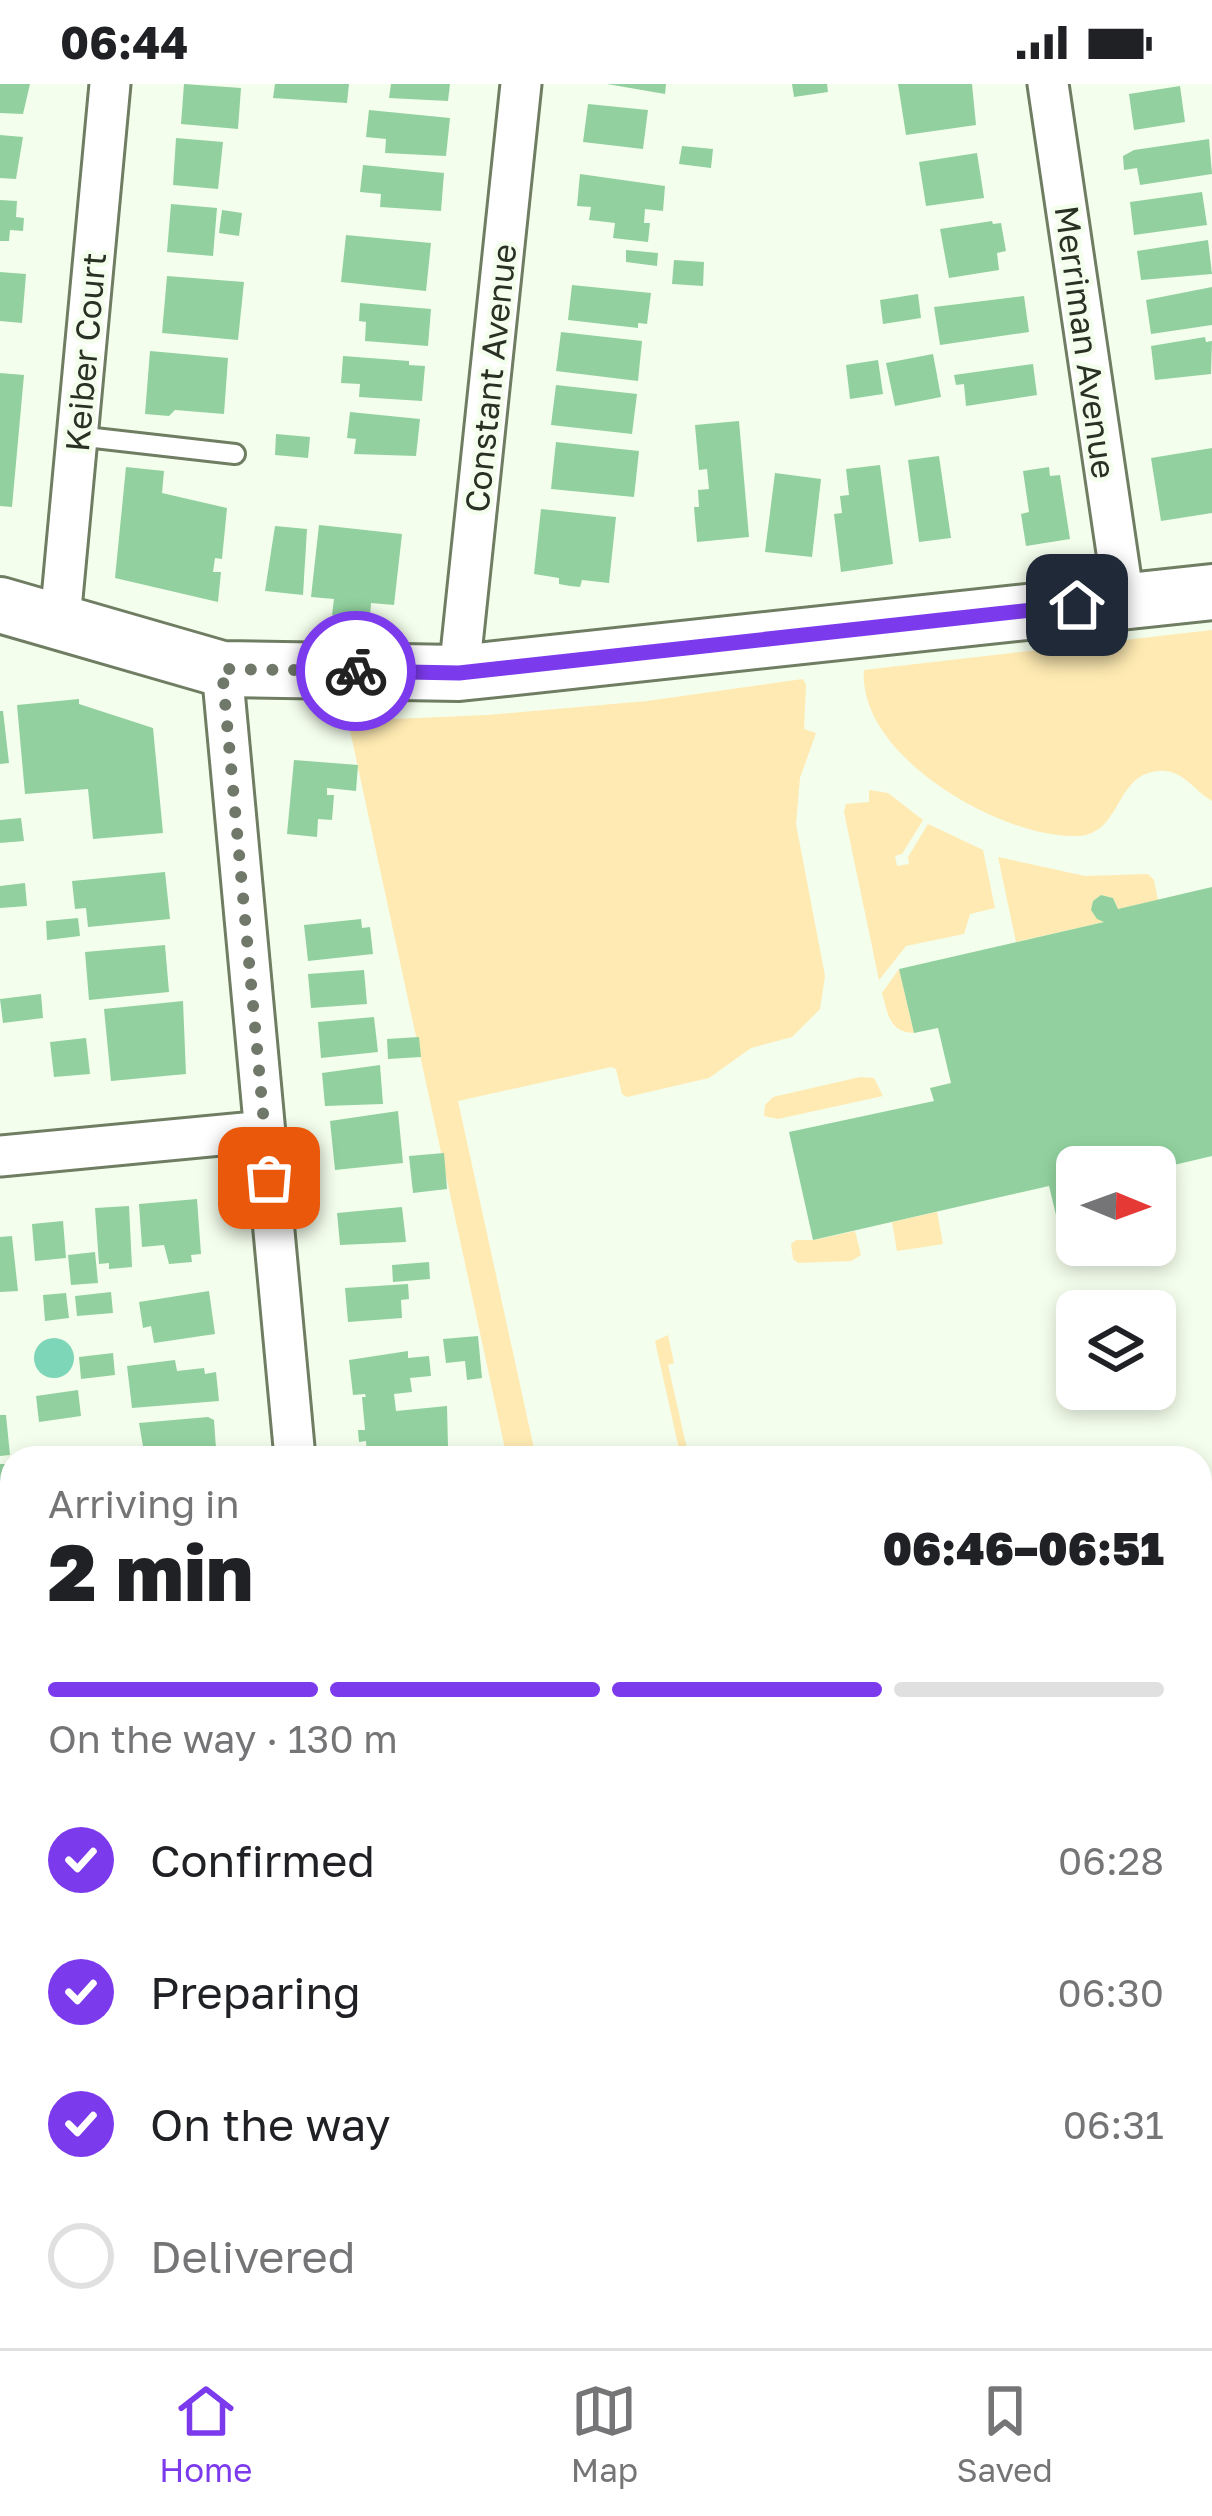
<!DOCTYPE html>
<html lang="en">
<head>
<meta charset="utf-8">
<style>
  body { margin:0; font-family:"Golos Text",sans-serif; background:#f2f2f2; color:#202124; height:100vh; display:flex; flex-direction:column; font-size:45px; white-space:nowrap }
  * { box-sizing:border-box; margin:0 }
  p { font-size:39px; color:#757577 }
  .icon { flex:none; width:66px; height:66px; fill:none; stroke:currentColor; stroke-width:2; stroke-linecap:round; stroke-linejoin:round }
  .map { position:relative; flex:1; overflow:hidden }
  .side { position:absolute; left:0px; top:1362px; width:1212px; height:903px; display:flex; flex-direction:column; background:#fff; border-radius:36px 36px 0 0; box-shadow:0 6px 18px #0003 }
  .side>* { flex:none }
  .needle { width:78px; rotate:91deg }
  .fabs { position:absolute; left:1056px; top:1062px; display:grid; gap:24px }
  .fabs a { display:grid; place-items:center; width:120px; height:120px; border-radius:18px; background:#fff; box-shadow:0 6px 18px #0003; font-size:60px }
  .pin { position:absolute; display:grid; place-items:center; width:102px; height:102px; color:#fff; margin:-51px; border-radius:24px; box-shadow:0 6px 18px #0006 }
  .courier { position:absolute; display:grid; place-items:center; width:120px; height:120px; margin:-60px; border:9px solid #7c3aed; border-radius:50%; background:#fff; color:#222; box-shadow:0 3px 15px #0007 }
  .head em { font-style:normal; font-weight:800 }
  .head div { display:flex; flex-direction:column-reverse }
  .head { display:flex; align-items:center; justify-content:space-between; height:204px; padding:0 48px }
  h1 { font-size:78px; font-weight:800; line-height:90px }
  .bar { display:grid; grid-template-columns:repeat(4,1fr); gap:18px 12px; align-content:center; height:144px; padding:0 48px }
  .bar i { height:15px; border-radius:9px; background:#e0e0e0 }
  .bar .current { background:#7c3aed }
  .bar p { grid-column:span 4 }
  ol { padding:0 48px; list-style:none }
  li { display:flex; align-items:center; gap:36px; height:132px }
  li p { margin-inline-start:auto }
  li .icon { padding:12px; border-radius:50%; background:#7c3aed; color:#fff; stroke-width:4 }
  li:last-child { color:#757577 }
  li i { width:66px; height:66px; border:6px solid #e0e0e0; border-radius:50% }
  .status { display:flex; justify-content:space-between; align-items:center; height:84px; padding:0 60px; background:#fff; direction:ltr }
  .status svg { height:33px; fill:currentColor }
  .tab-bar { display:flex; justify-content:space-around; align-items:center; height:168px; border-top:3px solid #e0e0e0; background:#fff; font-size:33px; color:#757577 }
  .tab-bar a { display:grid; justify-items:center; gap:6px }
  .tab-bar .current { color:#7c3aed }
  .map>svg:first-child { display:block }
</style>
</head>
<body>
<div class="status"><b>06:44</b><svg viewBox="0 0 49 12"><path d="M0 12V9h3v3zM5 12V6h3v6zM10 12V3h3v9zM15 12V0h3v12zM26 1h20v11H26zM47 4h2v5h-2z"/></svg></div>
<div class="map">
<svg width="1212" height="2264" viewBox="0 0 1212 2264">
  <rect width="100%" height="100%" fill="#f4feec"/>
  <g fill="#feeab2">
    <path d="M1212 546V717C1193 706 1183 685 1158 687 1114 691 1122 750 1078 752 1002 755 857 672 864 586Z"/>
    <path d="M803 595 806 601 804 645 816 649 800 694 796 740 825 892 820 925 792 953 751 964 709 994 627 1013 622 1010 616 985 611 983 458 1017 536 1374H507L348 637 487 631 647 617Z"/>
    <path d="M869 706 888 709 923 736 902 770 895 772 897 782 909 780 908 773 928 740 983 766 995 824 970 830 964 850 906 862 879 896 844 728 846 720 869 718Z"/>
    <path d="M998 773 1085 792 1148 790 1154 796 1158 816 1118 825 1113 814 1101 811 1093 817C1089 828 1095 834 1104 838L1016 858Z"/>
    <path d="M899 885 914 949C889 948 888 930 882 909Z"/>
    <path d="M860 993 874 994 883 1012 778 1035 764 1032 765 1021 773 1013Z"/>
    <path d="M937 1128 943 1160 897 1167 892 1138Z"/>
    <path d="M855 1147 861 1171 851 1177 798 1179 793 1175 791 1160 796 1156H814Z"/>
    <path d="M668 1251 674 1279 668 1281 689 1374H681L655 1257Z"/>
    <path d="M1200 1571 1212 1619V1761L1200 1763Z"/>
    <path d="M1200 2000 1212 2051V2264H1157L1153 2253H1200Z"/>
    <path d="M696 2253H814L816 2264H698Z"/>
    <path d="M869 2253H1122L1125 2264H875Z"/>
  </g>
  <circle fill="#7ed6b8" cx="54" cy="1274" r="20"/>
  <g fill="#92d19f">
    <path d="M0 0H30L23 30 0 29Z"/>
    <path d="M184 0 241 4 238 45 181 40Z"/>
    <path d="M275 0H349L347 19 273 14Z"/>
    <path d="M391 0H450L448 17 389 14Z"/>
    <path d="M607 0H666L665 10Z"/>
    <path d="M792 0H827L828 8 794 13Z"/>
    <path d="M898 0H972L976 41 906 51Z"/>
    <path d="M1180 2 1185 38 1134 46 1129 10Z"/>
    <path d="M588 20 648 26 643 65 583 58Z"/>
    <path d="M369 26 450 34 446 72 385 69 386 55 366 53Z"/>
    <path d="M0 51 23 53 16 95 0 94Z"/>
    <path d="M176 54 223 58 218 105 173 101Z"/>
    <path d="M1209 55 1212 90 1140 101 1137 84 1124 86 1123 72 1134 66Z"/>
    <path d="M682 62 713 65 711 84 679 80Z"/>
    <path d="M977 69 984 114 926 122 919 78Z"/>
    <path d="M363 81 444 89 441 127 380 123 381 110 360 108Z"/>
    <path d="M580 90 665 102 663 127 645 125 644 139H650L648 158 613 154 615 139 589 136 591 123 577 122Z"/>
    <path d="M1202 108 1207 141 1134 151 1130 118Z"/>
    <path d="M0 116 17 117 16 133 24 134 23 147 10 146 9 157H0Z"/>
    <path d="M171 120 217 124 213 172 167 168Z"/>
    <path d="M222 126 242 129 239 152 219 149Z"/>
    <path d="M992 137 993 140 1001 139 1006 167 997 169 999 186 949 194 940 145Z"/>
    <path d="M346 151 431 159 426 207 341 198Z"/>
    <path d="M1208 156 1212 190 1141 196 1137 167Z"/>
    <path d="M626 166 658 169 657 182 626 178Z"/>
    <path d="M674 176 704 178 703 202 672 200Z"/>
    <path d="M0 188 26 190 22 239 0 237Z"/>
    <path d="M167 192 244 198 238 256 162 249Z"/>
    <path d="M572 201 651 209 647 240 638 239V244L568 236Z"/>
    <path d="M1212 203V241L1151 250 1146 216Z"/>
    <path d="M918 210 921 234 883 240 880 216Z"/>
    <path d="M1024 212 1029 248 940 261 934 223Z"/>
    <path d="M360 219 431 225 428 262 365 257 366 238 359 237Z"/>
    <path d="M561 248 642 257 638 297 556 287Z"/>
    <path d="M1205 253 1206 258 1212 257 1211 290 1155 296 1151 262Z"/>
    <path d="M150 267 228 274 224 330 175 326 169 332 145 330Z"/>
    <path d="M933 270 941 313 895 322 886 279Z"/>
    <path d="M343 272 409 277V281L425 282 422 317 359 313 360 300 341 299Z"/>
    <path d="M878 276 883 310 850 315 846 281Z"/>
    <path d="M1033 280 1037 311 966 322 964 300 956 301 954 291Z"/>
    <path d="M0 289 24 291 12 423 0 422Z"/>
    <path d="M556 301 637 310 632 350 551 341Z"/>
    <path d="M350 328 420 335 416 372 354 370 356 355 347 354Z"/>
    <path d="M739 337 749 453 697 458 694 423H699L698 406 709 405 707 385 699 386 695 341Z"/>
    <path d="M276 350 310 353 308 374 275 371Z"/>
    <path d="M556 358 639 367 634 413 551 405Z"/>
    <path d="M1212 364V429L1161 437 1151 374Z"/>
    <path d="M939 372 951 454 919 458 908 376Z"/>
    <path d="M880 381 893 480 841 488 834 430 842 429 840 412 849 411 846 385Z"/>
    <path d="M126 383 164 387 162 409 227 424 222 475 215 474 213 488H221L218 518 115 494Z"/>
    <path d="M1049 383 1050 392 1060 391 1070 455 1026 462 1021 430 1029 428 1023 387Z"/>
    <path d="M775 389 821 395 812 473 765 468Z"/>
    <path d="M541 425 616 433 609 499 582 496 580 503 570 502 559 500V494L534 490Z"/>
    <path d="M319 441 402 450 394 521 371 519 370 535 332 531 334 515 311 513Z"/>
    <path d="M275 442 307 445 303 511 265 507Z"/>
    <path d="M79 615V620L153 644 163 749 93 755 88 705 25 710 17 621Z"/>
    <path d="M0 627H3L9 679 0 680Z"/>
    <path d="M294 676 358 681 356 707 327 704V711H334L332 736 318 735 317 753 287 750Z"/>
    <path d="M21 734 24 757 0 759V736Z"/>
    <path d="M165 788 170 835 88 843 86 824 75 825 72 797Z"/>
    <path d="M25 799 27 822 0 824V802Z"/>
    <path d="M1212 803V1072L1157 1085 1154 1069 1096 1083H1077L1074 1088 1077 1130 1057 1135 1049 1102 813 1156 789 1048 934 1017 930 1004 951 999 938 944 914 949 899 885 1104 838 1097 835 1091 826 1093 817 1101 811 1113 814 1118 825Z"/>
    <path d="M78 834 80 852 47 856 46 837Z"/>
    <path d="M361 835 362 844 370 843 373 870 308 877 304 841Z"/>
    <path d="M165 861 169 908 89 916 85 868Z"/>
    <path d="M364 886 367 920 311 924 308 890Z"/>
    <path d="M41 910 43 934 3 939 0 915Z"/>
    <path d="M183 917 186 990 111 997 104 925Z"/>
    <path d="M374 933 378 968 321 974 318 938Z"/>
    <path d="M419 953 421 973 388 975 387 955Z"/>
    <path d="M86 954 90 990 54 993 50 958Z"/>
    <path d="M380 981 383 1020 325 1022 322 989Z"/>
    <path d="M398 1027 403 1079 335 1086 330 1037Z"/>
    <path d="M444 1069 447 1105 413 1109 409 1072Z"/>
    <path d="M197 1115 201 1170 191 1171 192 1178 169 1180 164 1161 142 1163 139 1120Z"/>
    <path d="M129 1122 132 1183 109 1185V1179L99 1180 95 1124Z"/>
    <path d="M402 1123 406 1158 340 1161 337 1129Z"/>
    <path d="M63 1137 66 1174 35 1177 32 1140Z"/>
    <path d="M12 1152 18 1207 0 1208V1153Z"/>
    <path d="M95 1168 98 1199 71 1201 68 1171Z"/>
    <path d="M429 1178 430 1195 393 1198 392 1181Z"/>
    <path d="M408 1200 409 1215 401 1216 402 1234 348 1238 345 1204Z"/>
    <path d="M209 1207 215 1250 154 1259 151 1242 143 1244 139 1218Z"/>
    <path d="M111 1208 113 1229 77 1232 75 1212Z"/>
    <path d="M66 1209 69 1234 45 1237 43 1211Z"/>
    <path d="M478 1252 482 1294 467 1296 465 1277 446 1279 443 1255Z"/>
    <path d="M408 1267V1274L429 1272 431 1292 410 1294 412 1308 394 1310 396 1327 447 1322 448 1363 367 1370 366 1357 359 1358 358 1346H365L362 1313H366L365 1310 353 1311 349 1276Z"/>
    <path d="M113 1269 115 1291 81 1295 79 1273Z"/>
    <path d="M175 1276 177 1287 204 1284 205 1290 216 1288 219 1317 132 1324 127 1282Z"/>
    <path d="M78 1306 81 1332 39 1338 36 1312Z"/>
    <path d="M0 1331H6L10 1371 0 1372Z"/>
    <path d="M208 1333 214 1336 216 1365H211L212 1374H145L139 1339Z"/>
    <path d="M0 1380H10L12 1423 0 1424Z"/>
    <path d="M12 1464V1502L0 1503V1465Z"/>
    <path d="M0 1531H12V1569L0 1570Z"/>
    <path d="M12 1621V1685L0 1687V1622Z"/>
    <path d="M12 1703V1766L0 1767V1704Z"/>
    <path d="M12 1831V1867L0 1868V1832Z"/>
    <path d="M0 1895H12V1934L0 1935Z"/>
    <path d="M12 1962V1999L3 2000 0 1963Z"/>
  </g>
  <g fill="none" stroke-linecap="round" stroke-linejoin="round">
    <g stroke="#6f7d62" stroke-width="24">
      <path id="lane" d="M77 352 235 370"/>
    </g>
    <g stroke="#6f7d62" stroke-width="45">
      <g id="street">
        <path d="M1048 0 1124 516"/>
        <path d="M60 536 110 0"/>
        <path d="M222 585 295 1374"/>
        <path d="M459 589 521 0"/>
        <path d="M0 1072 264 1047"/>
        <path d="M378 2253 379 2264"/>
        <path d="M507 2264 609 2253"/>
      </g>
    </g>
    <g stroke="#6f7d62" stroke-width="60">
      <path id="secondary" d="M0 521 222 585 459 589 1212 508"/>
    </g>
    <use href="#lane" stroke="#fff" stroke-width="18"/>
    <use href="#street" stroke="#fff" stroke-width="39"/>
    <use href="#secondary" stroke="#fff" stroke-width="54"/>
  </g>
  <g fill="none" stroke-linecap="round" stroke-linejoin="round">
    <path stroke="#70786a" stroke-width="12" stroke-dasharray="0 21.6" d="M269 1094 222 585 356 587"/>
    <path stroke="#7c3aed" stroke-width="15" d="M356 587 459 589 1077 521"/>
  </g>
  <g text-anchor="middle" dominant-baseline="central" stroke-width="9" stroke-linejoin="round" paint-order="stroke">
    <g font-size="33" fill="#293024" stroke="#f4feec">
      <text transform="translate(1086 258) rotate(82)">Merriman Avenue</text>
      <text transform="translate(85 268) rotate(-85)">Keiber Court</text>
      <text transform="translate(490 294) rotate(-84)">Constant Avenue</text>
    </g>
  </g>
</svg>
<div class="fabs">
<a><svg class="needle" viewBox="-14 -14 28 28"><path d="M0-13l5 13h-10z" fill="#e53935"/><path d="M0 13l5-13h-10z" fill="#757577"/></svg></a>
<a><svg class="icon" aria-label="layers" viewBox="0 0 24 24"><path d="M12 4l9 5-9 5-9-5zM3 14l9 5 9-5"/></svg></a>
</div>
<div class="pin" style="left:269px;top:1094px;background:#ea580c"><svg class="icon" aria-label="bag" viewBox="0 0 24 24"><path d="M5 8h14l-1 12H6zM9 8a3 3 0 0 1 6 0"/></svg></div>
<div class="pin" style="left:1077px;top:521px;background:#1f2937"><svg class="icon" aria-label="home" viewBox="0 0 24 24"><path d="M3 11l9-7 9 7M6 9v11h12V9"/></svg></div>
<div class="courier" style="left:356px;top:587px"><svg class="icon" aria-label="bike" viewBox="0 0 24 24"><circle cx="6" cy="16" r="4"/><circle cx="18" cy="16" r="4"/><path d="M6 16l4-8h5l3 8M10 8l3 8H6M13 5h3"/></svg></div>
<section class="side">
<div class="head"><div><h1>2 min</h1><p>Arriving in</p></div><em>06:46–06:51</em></div>
<div class="bar"><i class="current"></i><i class="current"></i><i class="current"></i><i></i><p>On the way · 130 m</p></div>
<ol>
<li><svg class="icon" aria-label="check" viewBox="0 0 24 24"><path d="M5 12l5 5 9-10"/></svg>Confirmed<p>06:28</p></li>
<li><svg class="icon" aria-label="check" viewBox="0 0 24 24"><path d="M5 12l5 5 9-10"/></svg>Preparing<p>06:30</p></li>
<li><svg class="icon" aria-label="check" viewBox="0 0 24 24"><path d="M5 12l5 5 9-10"/></svg>On the way<p>06:31</p></li>
<li><i></i>Delivered</li>
</ol>
</section>
</div>
<nav class="tab-bar">
<a class="current"><svg class="icon" aria-label="home" viewBox="0 0 24 24"><path d="M3 11l9-7 9 7M6 9v11h12V9"/></svg>Home</a>
<a><svg class="icon" aria-label="map" viewBox="0 0 24 24"><path d="M3 6l6-2 6 2 6-2v14l-6 2-6-2-6 2zM9 4v14M15 6v14"/></svg>Map</a>
<a><svg class="icon" aria-label="saved" viewBox="0 0 24 24"><path d="M7 4h10v16l-5-4-5 4z"/></svg>Saved</a>
</nav>
</body>
</html>
